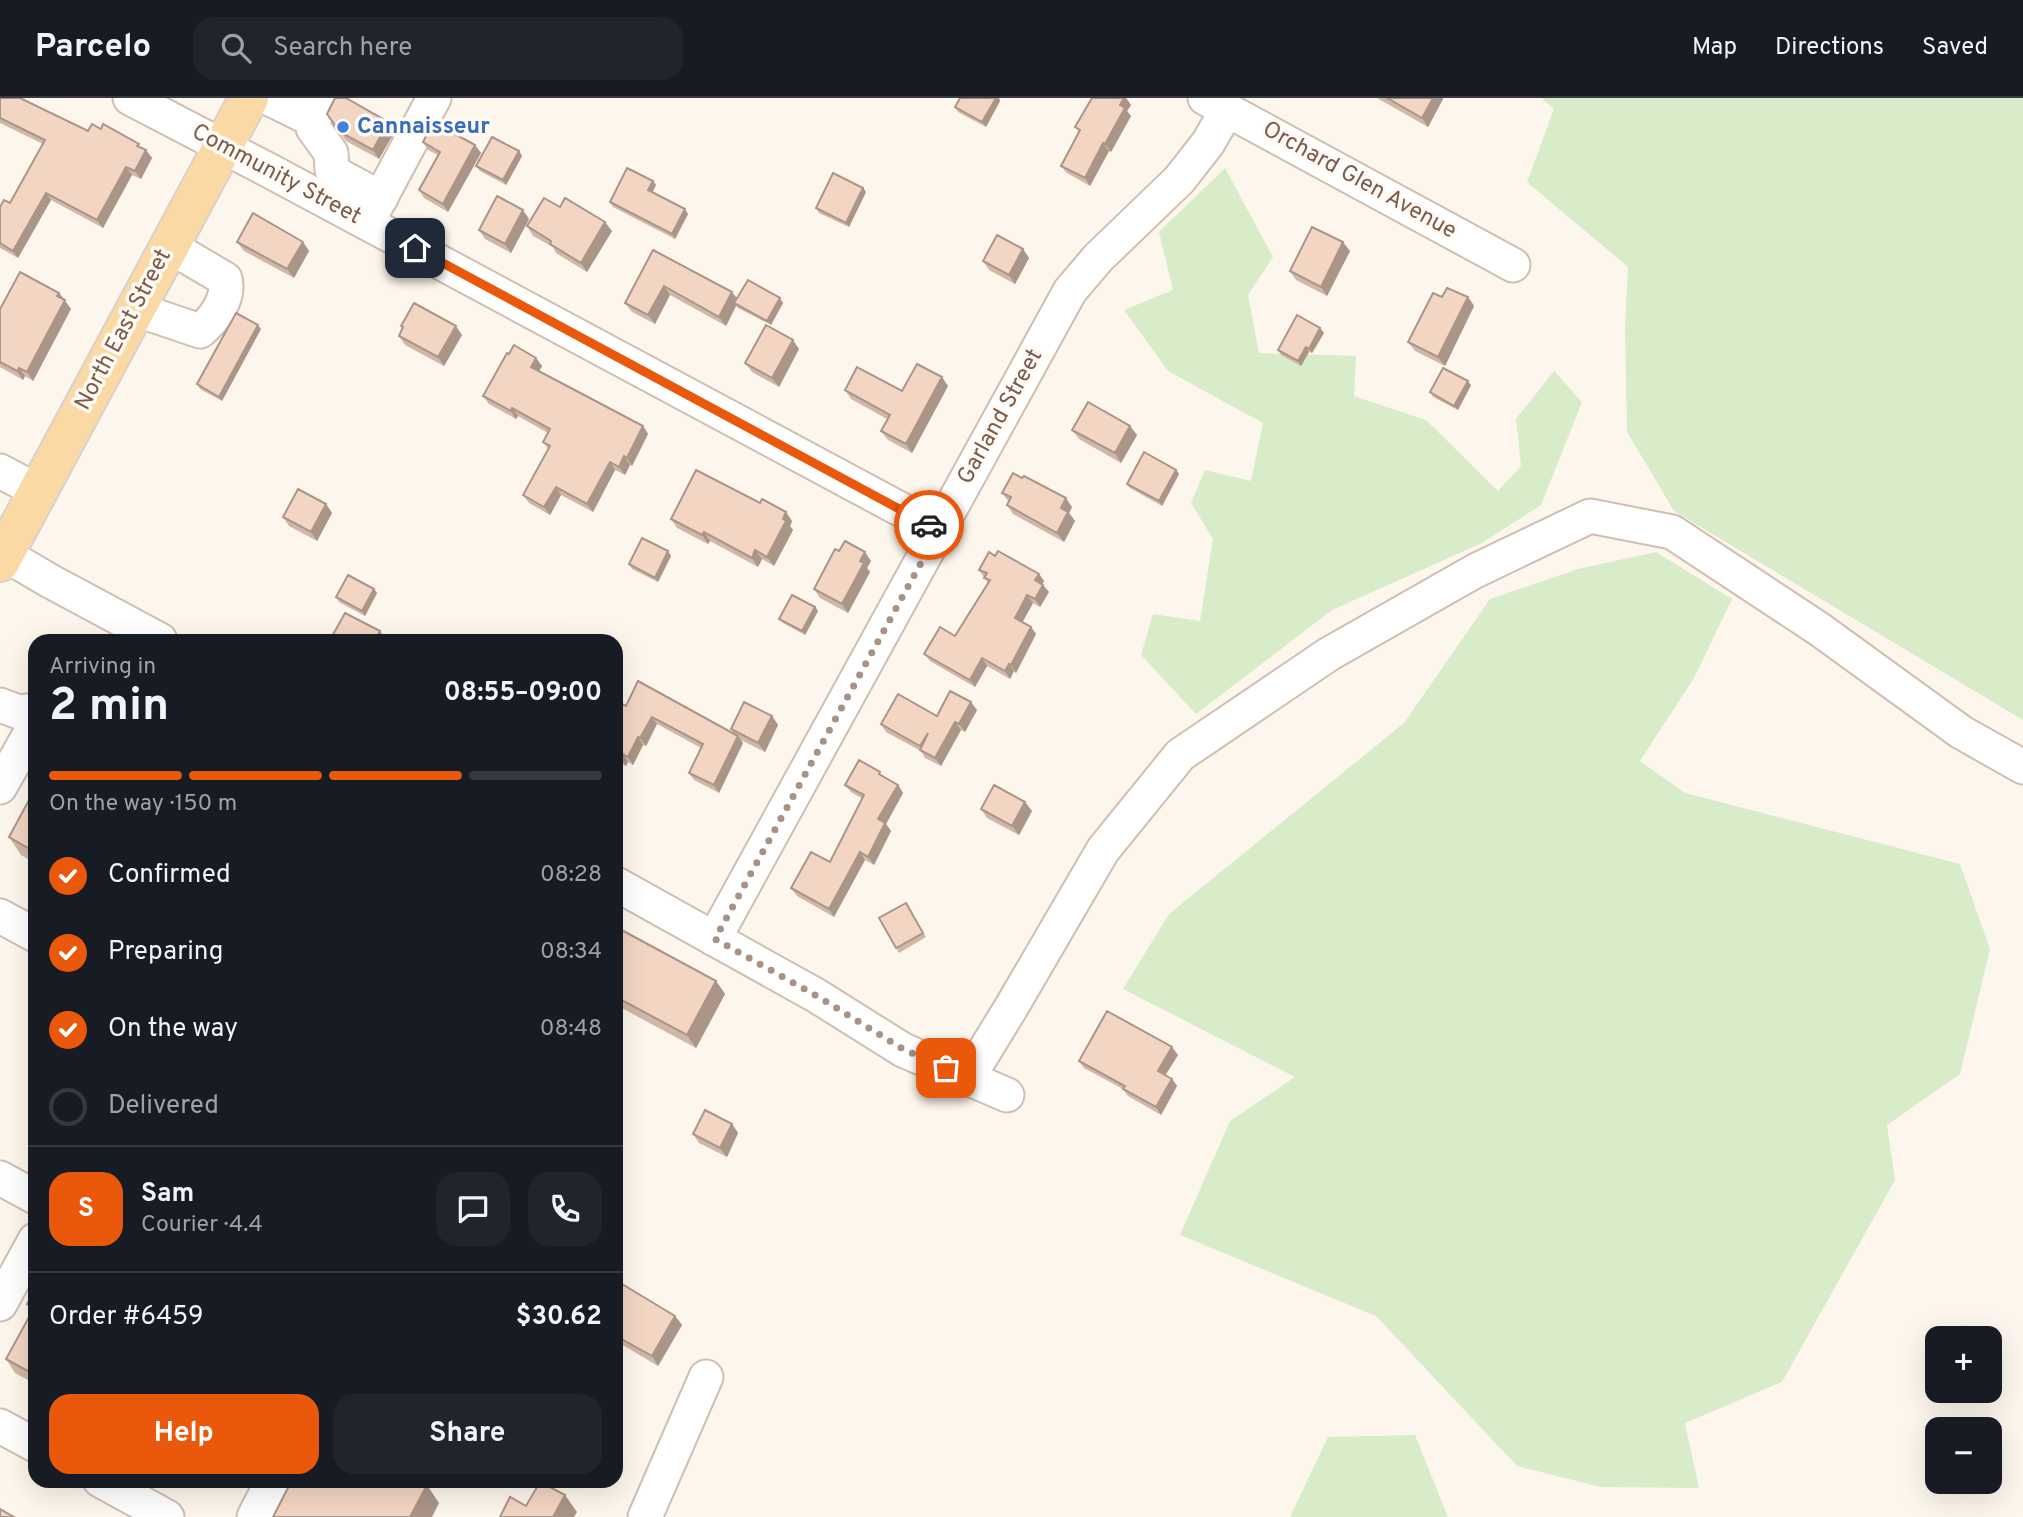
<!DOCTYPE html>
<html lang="en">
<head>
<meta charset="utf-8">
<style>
  body { margin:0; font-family:Overpass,sans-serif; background:#20242c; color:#f1f3f6; height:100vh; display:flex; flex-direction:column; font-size:26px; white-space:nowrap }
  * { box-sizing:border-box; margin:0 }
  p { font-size:23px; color:#9ea1a6 }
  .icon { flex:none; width:38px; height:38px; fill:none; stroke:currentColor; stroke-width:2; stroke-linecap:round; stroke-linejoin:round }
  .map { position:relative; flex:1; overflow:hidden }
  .sheet { position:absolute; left:28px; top:536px; width:595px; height:854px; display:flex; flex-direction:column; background:#171b24; border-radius:21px; box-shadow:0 7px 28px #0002 }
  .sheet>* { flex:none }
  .fabs { position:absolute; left:1925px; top:1228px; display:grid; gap:14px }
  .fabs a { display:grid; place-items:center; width:77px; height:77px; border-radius:14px; background:#171b24; box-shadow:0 7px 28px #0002; font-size:35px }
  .pin { position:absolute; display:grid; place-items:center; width:60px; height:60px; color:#fff; margin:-30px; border-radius:14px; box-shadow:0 4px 10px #0006 }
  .courier { position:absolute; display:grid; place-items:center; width:70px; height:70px; margin:-35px; border:5px solid #ea580c; border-radius:50%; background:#fff; color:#222; box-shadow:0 2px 9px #0007 }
  .overview em { font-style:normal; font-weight:700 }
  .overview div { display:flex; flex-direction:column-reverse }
  .overview { display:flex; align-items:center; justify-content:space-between; height:119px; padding:0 21px }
  h1 { font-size:46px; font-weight:700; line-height:52px }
  .bar { display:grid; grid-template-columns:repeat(4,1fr); gap:10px 7px; align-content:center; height:84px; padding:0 21px }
  .bar i { height:9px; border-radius:5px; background:#363941 }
  .bar .on { background:#ea580c }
  .bar p { grid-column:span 4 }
  .line { display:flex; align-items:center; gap:18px; padding:0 21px; border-top:2px solid #363941 }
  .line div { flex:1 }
  .round { display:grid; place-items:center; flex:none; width:74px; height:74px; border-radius:21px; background:#20242c }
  ol { padding:0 21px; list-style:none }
  li { display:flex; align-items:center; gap:21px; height:77px }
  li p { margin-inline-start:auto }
  li .icon { padding:7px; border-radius:50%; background:#ea580c; color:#fff; stroke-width:4 }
  li:last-child { color:#9ea1a6 }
  li i { width:38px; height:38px; border:4px solid #363941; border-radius:50% }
  .button { display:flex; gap:14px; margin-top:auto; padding:14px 21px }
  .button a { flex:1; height:80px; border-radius:21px; background:#ea580c; color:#fff; font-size:28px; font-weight:700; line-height:80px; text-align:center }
  .button a+a { background:#20242c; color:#f1f3f6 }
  header { display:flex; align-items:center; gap:42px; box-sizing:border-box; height:98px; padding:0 35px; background:#171b24; border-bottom:2px solid #363941 }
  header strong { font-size:33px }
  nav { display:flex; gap:38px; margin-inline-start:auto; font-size:24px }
  .search { width:490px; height:63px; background:#20242c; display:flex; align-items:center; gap:18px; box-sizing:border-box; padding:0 24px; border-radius:21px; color:#9ea1a6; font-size:26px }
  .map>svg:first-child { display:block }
</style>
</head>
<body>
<header>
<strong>Parcelo</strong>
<div class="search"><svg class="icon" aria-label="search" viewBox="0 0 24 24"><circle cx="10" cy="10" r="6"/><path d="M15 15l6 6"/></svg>Search here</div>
<nav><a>Map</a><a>Directions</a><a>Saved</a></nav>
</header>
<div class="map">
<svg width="2023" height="1419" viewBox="0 0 2023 1419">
  <rect width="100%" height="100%" fill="#fdf6ec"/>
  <g fill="#d8ecc9">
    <path d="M1542 0H2023V622L1674 413 1627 334 1625 230 1628 169 1527 84 1554 11Z"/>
    <path d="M1225 70 1273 159 1248 197 1259 255 1356 258 1354 298 1426 322 1498 393 1521 368 1516 321 1554 273 1582 304 1541 407 1482 445 1332 512 1196 616 1141 557 1153 516 1200 523 1213 441 1191 405 1205 372 1251 383 1263 325 1168 273 1124 212 1173 192 1159 134Z"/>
    <path d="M1656 454 1732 501 1694 580 1640 663 1685 695 1960 766 1990 851 1960 976 1887 1027 1895 1082 1782 1284 1685 1325 1699 1390 1601 1389 1517 1368 1376 1218 1180 1137 1230 1023 1295 979 1123 891 1169 816 1404 625 1490 501 1578 471Z"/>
    <path d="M1415 1337 1448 1419H1290L1328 1339Z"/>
  </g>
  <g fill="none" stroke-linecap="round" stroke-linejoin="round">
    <g stroke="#d1beb0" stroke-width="37">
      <g id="minor">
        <path d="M130 0 272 74 939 432"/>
        <path d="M268 0 313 22"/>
        <path d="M325 0 313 22V30L331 55 332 72 340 78 381 100"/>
        <path d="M1205 0 1513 167"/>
        <path d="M367 125 434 0"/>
        <path d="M135 211 200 233C215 221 230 199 225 181L169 148"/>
        <path d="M0 373 38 393"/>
        <path d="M4 456 50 483 160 542"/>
        <path d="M0 607 19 614 35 612"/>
        <path d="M0 689 35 627"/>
        <path d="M616 786 817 898 903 952 1007 997"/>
        <path d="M0 818 35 837"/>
        <path d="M714 841 1070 193 1098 160 1179 82 1208 45 1227 12"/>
        <path d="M968 980 1012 908 1103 752 1180 657 1329 556 1475 473 1590 418 1672 434 1819 531 1961 634 2023 669"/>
        <path d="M0 1080 35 1099"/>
        <path d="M0 1206 35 1142"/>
        <path d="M0 1328 35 1347"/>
        <path d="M100 1382 167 1419"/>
        <path d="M254 1419 273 1382"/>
        <path d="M645 1419 706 1279"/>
      </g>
    </g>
    <g stroke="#dad1cd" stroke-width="42">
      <path id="major" d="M0 464 249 0"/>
    </g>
    <use href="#minor" stroke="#fff" stroke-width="33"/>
    <use href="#major" stroke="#fbd9a5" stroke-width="38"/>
  </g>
  <g fill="#d1b7a8">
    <path d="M0 0 88 33 141 50 152 60 141 81 132 77 103 130 51 102 18 160 0 150V109L10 105 43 46 0 25Z"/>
    <path d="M960 0H999L1000 3 986 29 958 14 955 9Z"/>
    <path d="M1125 0H1126L1131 7 1127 13 1131 18 1111 54 1109 53 1090 88 1067 75 1061 68 1079 34 1075 29Z"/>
    <path d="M1377 0H1443V1L1428 29Z"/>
    <path d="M327 16 388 24 395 33 379 61 346 43Z"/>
    <path d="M423 44 475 47 481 55 448 114 424 100 419 92 438 57 428 52Z"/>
    <path d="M519 53 522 58 506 87 480 73 476 68Z"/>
    <path d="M656 87 653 94 688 116 675 141 613 109 610 104Z"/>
    <path d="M863 90 866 94 849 129 819 115 816 110Z"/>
    <path d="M560 109 612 133 587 174 556 155 553 149 533 138 527 128Z"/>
    <path d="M529 121 511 155 485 141 479 132Z"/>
    <path d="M237 144H303L309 153 294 180 244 153Z"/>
    <path d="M1023 151 1029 160 1015 186 989 172 983 163Z"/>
    <path d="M653 152 737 201 783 205 771 227 738 210 736 208 726 228 670 197 655 226 632 214 625 205Z"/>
    <path d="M1350 153 1327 198 1296 182 1290 173Z"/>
    <path d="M59 195 71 211 33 283 25 278 23 282 0 269V211Z"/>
    <path d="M1442 199H1468L1474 208 1445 268 1415 253 1408 244Z"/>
    <path d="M401 228 462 237 444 268 405 247 399 238 403 231Z"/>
    <path d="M1320 230 1324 235 1312 255 1309 254 1301 268 1281 257 1278 252Z"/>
    <path d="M261 231 222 303 200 291 197 286Z"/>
    <path d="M799 251 779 289 752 274 745 265Z"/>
    <path d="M509 256 536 260 542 268 539 273 643 328 648 336 632 368 630 367 625 377 615 372 593 414 561 397 550 417 529 405 523 397 548 351 543 344 548 335 518 318 516 321 489 306 483 298Z"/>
    <path d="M1471 287 1458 312 1433 299 1430 294Z"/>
    <path d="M948 288 912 355 888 342 881 333 887 321 851 301 845 292 902 293Z"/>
    <path d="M1072 332 1137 337 1121 365 1079 341Z"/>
    <path d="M1176 372 1179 376 1162 408 1130 390 1127 386Z"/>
    <path d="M1002 395 1072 409 1069 415 1075 423 1064 444 1013 416 1007 407 1009 404Z"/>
    <path d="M760 405 792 423 790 428 793 432 774 468 762 461 758 469 710 443 708 446 677 430 671 421Z"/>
    <path d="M326 406 332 415 317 443 289 428 283 419Z"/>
    <path d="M839 453 871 463 867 470 870 474 848 515 820 500 814 491Z"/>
    <path d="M671 458 658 484 632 471 629 466Z"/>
    <path d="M995 458 1039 476 1044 483 1042 486 1049 494 1040 509 1033 505 1022 524 1031 529 1036 536 1016 575 1014 573 1010 581 987 568 975 589 930 563 924 556 955 538 988 485 979 472Z"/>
    <path d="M374 491 377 495 365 518 339 504 336 499Z"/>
    <path d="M815 509 818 513 805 537 783 525 779 521Z"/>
    <path d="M616 603 626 608 734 636 731 631 772 618 778 627 765 654 741 642 743 645 719 695 694 682 689 675 701 650 657 626 646 648 643 647 633 667 628 664 626 668 616 663Z"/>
    <path d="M977 612 965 634 961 632 941 668 925 660 921 653 886 634 881 626Z"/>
    <path d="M884 679 898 687 903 695 886 726 891 733 874 767 865 762 834 819 797 798 791 790 830 764 863 701 851 694 845 687Z"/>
    <path d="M35 691V765L21 757 9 739Z"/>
    <path d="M1025 704 1032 713 1019 737 987 720 981 711Z"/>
    <path d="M909 810 926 839 899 855 896 850Z"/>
    <path d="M616 829 716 883 725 896 696 950 616 907Z"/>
    <path d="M1178 957 1165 977 1172 981 1177 988 1161 1017 1128 998 1123 991 1084 970 1079 963Z"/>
    <path d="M732 1026 738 1035 727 1059 699 1045 693 1036Z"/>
    <path d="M35 1191V1286L15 1275 6 1261 32 1213 27 1206Z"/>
    <path d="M616 1196 675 1218 682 1227 658 1268 616 1243Z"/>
  </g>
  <g fill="#aa9588">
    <path d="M996 0H999L1000 3 986 29 982 24Z"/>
    <path d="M1124 0H1126L1131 7 1127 13 1131 18 1111 54 1105 46 1120 7Z"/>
    <path d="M1433 0H1443V1L1428 29 1422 20Z"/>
    <path d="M388 24 395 33 379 61 373 52Z"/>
    <path d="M1103 45 1109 53 1090 88 1085 80Z"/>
    <path d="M475 47 481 55 448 114 443 106Z"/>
    <path d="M146 52 152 60 141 81 135 73Z"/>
    <path d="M519 53 522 58 506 87 503 82Z"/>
    <path d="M126 69 132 77 103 130 97 122Z"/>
    <path d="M653 83 656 87 651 96 648 92Z"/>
    <path d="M863 90 866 94 849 129 846 125Z"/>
    <path d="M46 95 51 102 18 160 13 153Z"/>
    <path d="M685 111 688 116 675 141 672 136Z"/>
    <path d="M523 112 529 121 511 155 505 146Z"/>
    <path d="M605 124 612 133 587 174 581 165Z"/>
    <path d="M303 144 309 153 294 180 287 171Z"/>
    <path d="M1343 144 1350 153 1327 198 1321 189Z"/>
    <path d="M1023 151 1029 160 1015 186 1009 177Z"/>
    <path d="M664 188 670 197 655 226 648 217Z"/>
    <path d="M732 194 739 203 734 205 736 208 726 228 719 219Z"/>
    <path d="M59 195 71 211 33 283 27 274Z"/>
    <path d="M1468 199 1474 208 1445 268 1438 259Z"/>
    <path d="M780 200 783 205 771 227 767 223Z"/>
    <path d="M258 227 261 231 222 303 219 299Z"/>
    <path d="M456 228 462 237 444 268 438 259Z"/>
    <path d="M1320 230 1324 235 1312 255 1309 251Z"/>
    <path d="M793 242 799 251 779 289 772 280Z"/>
    <path d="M1306 249 1309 254 1301 268 1298 263Z"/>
    <path d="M536 260 542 268 537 277 531 269Z"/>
    <path d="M19 270 25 278 23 282 17 273Z"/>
    <path d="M942 279 948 288 912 355 906 346Z"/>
    <path d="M1468 283 1471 287 1458 312 1454 308Z"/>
    <path d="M512 310 518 318 516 321 511 313Z"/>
    <path d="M643 328 648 336 632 368 627 360Z"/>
    <path d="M1130 328 1137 337 1121 365 1115 355Z"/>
    <path d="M624 358 630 367 625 377 619 369Z"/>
    <path d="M610 364 615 372 593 414 587 406Z"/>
    <path d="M1176 372 1179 376 1162 408 1159 403Z"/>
    <path d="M556 389 561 397 550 417 544 409Z"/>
    <path d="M1066 400 1072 409 1069 415 1075 423 1064 444 1057 435 1061 410Z"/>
    <path d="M326 406 332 415 317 443 311 434Z"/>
    <path d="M786 414 792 423 790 428 793 432 774 468 767 459Z"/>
    <path d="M704 434 710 443 708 446 702 437Z"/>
    <path d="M755 452 762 461 758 469 752 460Z"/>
    <path d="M668 453 671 458 658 484 655 480Z"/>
    <path d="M865 454 871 463 867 470 870 474 848 515 842 506 860 463Z"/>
    <path d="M1039 476 1044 483 1041 489 1035 482Z"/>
    <path d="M1043 487 1049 494 1040 509 1035 501Z"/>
    <path d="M374 491 377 495 365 518 362 513Z"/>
    <path d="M1027 497 1033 505 1021 527 1015 520Z"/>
    <path d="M815 509 818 513 805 537 802 533Z"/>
    <path d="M1031 529 1036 536 1016 575 1011 567Z"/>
    <path d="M380 533 386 542 378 537Z"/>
    <path d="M982 560 987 568 975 589 970 582Z"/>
    <path d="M1009 566 1014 573 1010 581 1005 573Z"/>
    <path d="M971 604 977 612 965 634 959 626Z"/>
    <path d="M772 618 778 627 765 654 758 645Z"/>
    <path d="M652 619 657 626 646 648 640 640Z"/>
    <path d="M955 624 961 632 941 668 935 660Z"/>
    <path d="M738 638 743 645 719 695 714 687Z"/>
    <path d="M638 639 643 647 633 667 628 659Z"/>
    <path d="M623 656 628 664 626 668 620 661Z"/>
    <path d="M898 687 903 695 886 726 891 733 874 767 868 759 878 721Z"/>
    <path d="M1025 704 1032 713 1019 737 1012 728Z"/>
    <path d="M860 754 865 762 834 819 829 811Z"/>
    <path d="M716 883 725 896 696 950 687 937Z"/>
    <path d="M1172 949 1178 957 1163 981 1158 973Z"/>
    <path d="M1172 981 1177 988 1161 1017 1156 1009Z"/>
    <path d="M732 1026 738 1035 727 1059 720 1050Z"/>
    <path d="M675 1218 682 1227 658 1268 652 1258Z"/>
    <path d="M427 1387 439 1405 432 1419H410Z"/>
    <path d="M565 1397 577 1414 574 1419H553Z"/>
  </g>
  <g fill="#f3d5c3" stroke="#aa9588" stroke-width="2">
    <path d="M0 0H20L88 33 92 26 101 31 103 26 139 46 137 48 146 52 135 73 126 69 97 122 46 95 13 153 0 145V109L4 102 10 105 45 42 0 20Z"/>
    <path d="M335 0H346L388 24 373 52 340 34 327 16Z"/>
    <path d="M960 0H996L982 24 955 9Z"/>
    <path d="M1092 0H1124L1120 7 1125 10 1105 46 1103 45 1085 80 1061 68 1080 32 1075 29Z"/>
    <path d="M1387 0H1433L1422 20Z"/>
    <path d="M433 24 475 47 443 106 419 92 440 54 423 44Z"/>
    <path d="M492 39 519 53 503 82 476 68Z"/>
    <path d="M627 70 653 83 648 92 685 111 672 136 610 104Z"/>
    <path d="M833 75 863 90 846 125 816 110Z"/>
    <path d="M497 98 523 112 505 146 479 132Z"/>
    <path d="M544 100 560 109 565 100 605 124 581 165 550 146 551 143 527 128Z"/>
    <path d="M253 115 303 144 287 171 237 144Z"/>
    <path d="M1312 129 1343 144 1321 189 1290 173Z"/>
    <path d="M997 137 1023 151 1009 177 983 163Z"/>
    <path d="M653 152 732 194 719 219 664 188 648 217 625 205Z"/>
    <path d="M20 174 59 195 57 198 65 202 27 274 19 270 17 273 0 264V211Z"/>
    <path d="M748 182 780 200 767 223 734 205Z"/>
    <path d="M1447 190 1468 199 1438 259 1408 244 1433 195 1442 199Z"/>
    <path d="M414 205 456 228 438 259 399 238 403 229 401 228Z"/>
    <path d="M236 215 258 227 219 299 197 286Z"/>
    <path d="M1297 217 1320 230 1309 251 1306 249 1298 263 1278 252Z"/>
    <path d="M766 227 793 242 772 280 745 265Z"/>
    <path d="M514 247 536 260 531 269 643 328 627 360 624 358 619 369 610 364 587 406 556 389 544 409 523 397 550 348 543 344 550 331 512 310 511 313 483 298 507 255 509 256Z"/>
    <path d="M917 266 942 279 906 346 881 333 890 317 845 292 857 269 902 293Z"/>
    <path d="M1443 270 1468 283 1454 308 1430 294Z"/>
    <path d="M1088 304 1130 328 1115 355 1072 332Z"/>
    <path d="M1144 354 1176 372 1159 403 1127 386Z"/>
    <path d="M696 372 760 405 762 401 786 414 783 421 786 423 767 459 755 452 752 460 704 434 702 437 671 421Z"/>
    <path d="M1013 375 1022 380 1024 378 1066 400 1061 410 1068 414 1057 435 1007 407 1011 399 1002 395Z"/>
    <path d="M298 391 326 406 311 434 283 419Z"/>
    <path d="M642 440 668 453 655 480 629 466Z"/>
    <path d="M845 443 865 454 860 463 864 465 842 506 814 491 835 451 839 453Z"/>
    <path d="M998 453 1039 476 1035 482 1043 487 1035 501 1027 497 1015 520 1031 529 1011 567 1009 566 1005 573 982 560 970 582 924 556 940 529 955 538 990 482 984 480 987 475 979 472 989 454 995 458Z"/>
    <path d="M348 477 374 491 362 513 336 499Z"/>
    <path d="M792 497 815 509 802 533 779 521Z"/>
    <path d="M345 515 380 533 378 537 387 542H330Z"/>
    <path d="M638 583 738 638 714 687 689 675 703 646 652 619 640 640 638 639 628 659 623 656 620 661 616 658V603L626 608Z"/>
    <path d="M950 593 971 604 959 626 955 624 935 660 920 652 928 635 920 648 881 626 898 596 937 618Z"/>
    <path d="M744 604 772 618 758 645 731 631Z"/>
    <path d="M859 662 880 674 879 676 898 687 878 721 885 725 868 759 860 754 829 811 791 790 811 754 830 764 864 697 845 687Z"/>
    <path d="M994 687 1025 704 1012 728 981 711Z"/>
    <path d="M35 691V754L9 739Z"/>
    <path d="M906 805 923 835 896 850 879 820Z"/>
    <path d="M616 829 716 883 687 937 616 899Z"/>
    <path d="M1107 913 1172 949 1158 973 1172 981 1156 1009 1123 991 1125 988 1079 963Z"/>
    <path d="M705 1012 732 1026 720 1050 693 1036Z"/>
    <path d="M622 1186 675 1218 652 1258 616 1238V1196Z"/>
    <path d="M35 1191V1277L6 1261 34 1210 27 1206Z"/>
    <path d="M292 1382H418L427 1387 410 1419H273Z"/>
    <path d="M540 1384 565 1397 553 1419H500L510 1399 526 1408Z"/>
    <path d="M0 1411 14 1419H0Z"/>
  </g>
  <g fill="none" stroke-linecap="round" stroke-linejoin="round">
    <path stroke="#a89285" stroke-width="7" stroke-dasharray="0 12.6" d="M929 427 939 432 715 841 817 898 903 951 946 970"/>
    <path stroke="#ea580c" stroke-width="9" d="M415 150 929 427"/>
  </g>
  <circle fill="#3f7fe0" stroke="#fffaf3" stroke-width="2.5" cx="343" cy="29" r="7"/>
  <g text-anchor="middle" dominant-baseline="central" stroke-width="7" stroke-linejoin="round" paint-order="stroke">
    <g font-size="23" font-weight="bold" fill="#366cbe" stroke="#fffaf3" text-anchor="start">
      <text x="357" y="29">Cannaisseur</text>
    </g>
    <g font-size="23" fill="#7a5c4d" stroke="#fffaf3">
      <text transform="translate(276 77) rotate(28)">Community Street</text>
      <text transform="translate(1359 83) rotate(29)">Orchard Glen Avenue</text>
      <text transform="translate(124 232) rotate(-62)">North East Street</text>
      <text transform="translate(1001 319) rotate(-61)">Garland Street</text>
    </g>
  </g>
</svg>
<div class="fabs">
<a>+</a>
<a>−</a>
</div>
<div class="pin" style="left:946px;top:970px;background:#ea580c"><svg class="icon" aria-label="bag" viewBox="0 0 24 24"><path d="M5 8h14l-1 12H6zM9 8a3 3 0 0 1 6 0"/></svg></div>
<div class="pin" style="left:415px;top:150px;background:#1f2937"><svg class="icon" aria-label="home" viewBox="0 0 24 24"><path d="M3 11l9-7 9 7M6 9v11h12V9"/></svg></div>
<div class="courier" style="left:929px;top:427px"><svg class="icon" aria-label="car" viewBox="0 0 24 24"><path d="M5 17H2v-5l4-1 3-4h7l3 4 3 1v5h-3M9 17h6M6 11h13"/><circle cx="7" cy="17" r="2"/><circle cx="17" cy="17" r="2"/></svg></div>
<section class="sheet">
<div class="overview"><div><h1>2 min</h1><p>Arriving in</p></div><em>08:55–09:00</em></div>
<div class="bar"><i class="on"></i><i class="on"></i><i class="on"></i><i></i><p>On the way · 150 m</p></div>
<ol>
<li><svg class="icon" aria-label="check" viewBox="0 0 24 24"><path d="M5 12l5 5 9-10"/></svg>Confirmed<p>08:28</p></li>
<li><svg class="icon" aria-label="check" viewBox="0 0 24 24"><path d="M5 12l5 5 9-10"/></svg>Preparing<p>08:34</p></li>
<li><svg class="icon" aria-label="check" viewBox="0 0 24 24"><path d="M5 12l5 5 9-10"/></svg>On the way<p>08:48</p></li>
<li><i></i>Delivered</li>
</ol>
<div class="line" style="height:126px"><b class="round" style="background:#ea580c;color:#fff">S</b><div><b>Sam</b><p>Courier · 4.4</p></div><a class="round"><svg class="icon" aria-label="chat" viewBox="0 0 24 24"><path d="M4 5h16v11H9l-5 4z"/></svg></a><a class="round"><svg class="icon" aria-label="phone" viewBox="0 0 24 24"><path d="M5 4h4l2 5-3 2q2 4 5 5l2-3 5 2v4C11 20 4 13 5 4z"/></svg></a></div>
<div class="line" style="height:91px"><div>Order #6459</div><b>$30.62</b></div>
<div class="button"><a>Help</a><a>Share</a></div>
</section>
</div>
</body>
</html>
